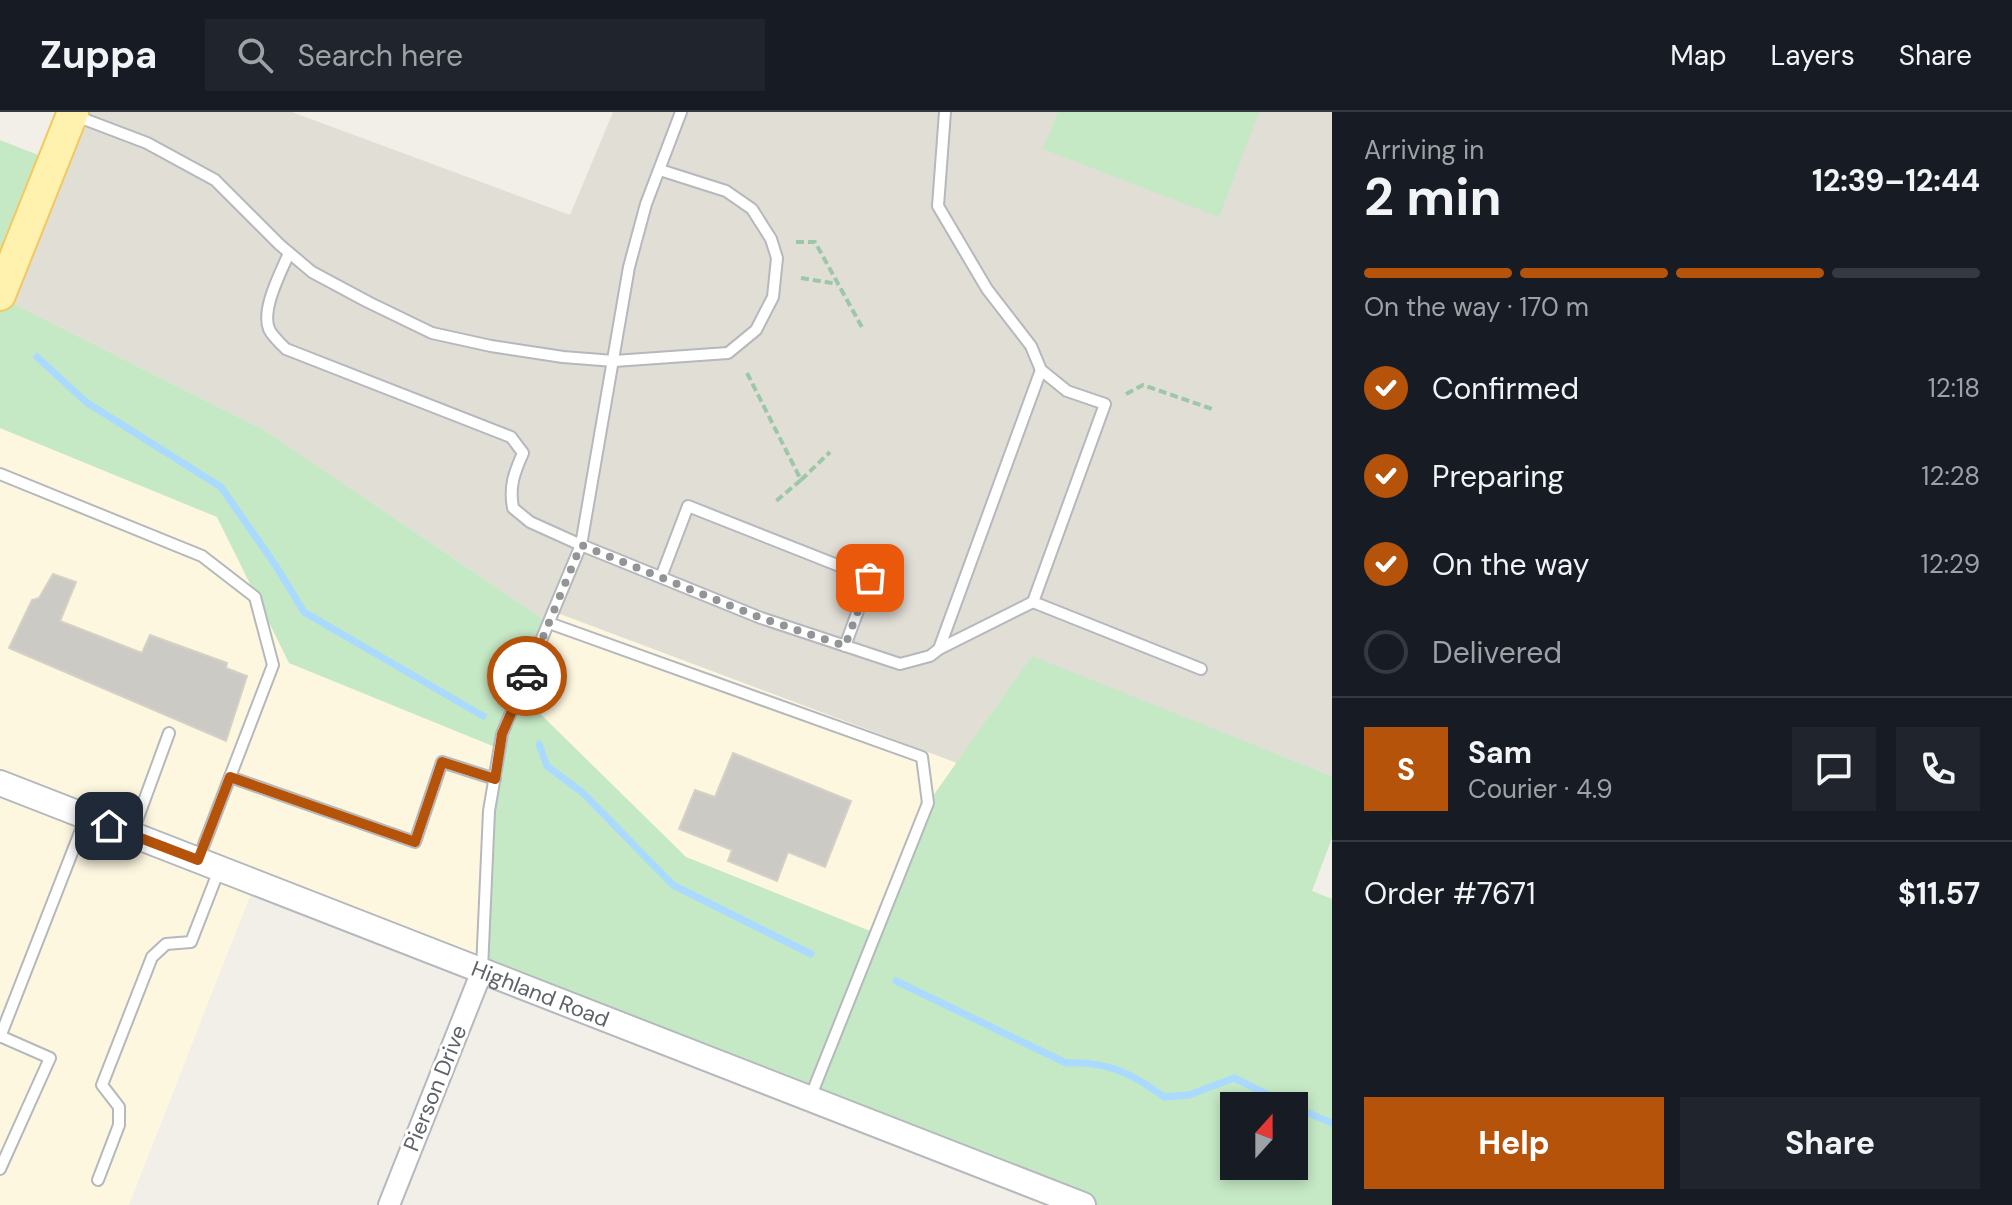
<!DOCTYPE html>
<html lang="en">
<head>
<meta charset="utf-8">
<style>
  body { margin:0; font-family:"DM Sans",sans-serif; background:#20242c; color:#f1f3f6; height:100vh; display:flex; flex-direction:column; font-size:30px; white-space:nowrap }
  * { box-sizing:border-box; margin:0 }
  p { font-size:26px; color:#9ea1a6 }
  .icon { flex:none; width:44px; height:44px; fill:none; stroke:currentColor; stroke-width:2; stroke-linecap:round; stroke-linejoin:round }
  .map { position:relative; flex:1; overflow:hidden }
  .side { display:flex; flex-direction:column; background:#171b24; width:680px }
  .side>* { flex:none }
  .needle { width:52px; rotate:21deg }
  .fabs { position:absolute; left:1220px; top:980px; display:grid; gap:16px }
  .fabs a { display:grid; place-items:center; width:88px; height:88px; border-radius:0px; background:#171b24; box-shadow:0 4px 12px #0003; font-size:40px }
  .pin { position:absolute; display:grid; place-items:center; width:68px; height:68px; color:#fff; margin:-34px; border-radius:16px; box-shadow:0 4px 12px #0006 }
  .courier { position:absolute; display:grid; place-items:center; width:80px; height:80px; margin:-40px; border:6px solid #b45309; border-radius:50%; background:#fff; color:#222; box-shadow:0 2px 10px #0007 }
  .summary em { font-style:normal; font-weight:700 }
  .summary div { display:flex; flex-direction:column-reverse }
  .summary { display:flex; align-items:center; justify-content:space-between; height:136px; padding:0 32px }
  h1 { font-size:52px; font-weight:700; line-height:60px }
  .bar { display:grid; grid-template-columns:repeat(4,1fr); gap:12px 8px; align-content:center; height:96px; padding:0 32px }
  .bar i { height:10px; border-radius:6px; background:#363941 }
  .bar .active { background:#b45309 }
  .bar p { grid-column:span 4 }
  .line { display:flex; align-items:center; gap:20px; padding:0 32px; border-top:2px solid #363941 }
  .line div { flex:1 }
  .round { display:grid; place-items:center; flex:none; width:84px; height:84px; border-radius:0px; background:#20242c }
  ol { padding:0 32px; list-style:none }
  li { display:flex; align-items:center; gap:24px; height:88px }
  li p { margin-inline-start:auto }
  li .icon { padding:8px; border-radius:50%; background:#b45309; color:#fff; stroke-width:4 }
  li:last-child { color:#9ea1a6 }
  li i { width:44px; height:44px; border:4px solid #363941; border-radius:50% }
  .button { display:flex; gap:16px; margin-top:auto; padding:16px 32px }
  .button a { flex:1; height:92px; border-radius:0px; background:#b45309; color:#fff; font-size:32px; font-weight:700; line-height:92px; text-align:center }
  .button a+a { background:#20242c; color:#f1f3f6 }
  header { display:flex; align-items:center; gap:48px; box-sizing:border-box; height:112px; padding:0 40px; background:#171b24; border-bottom:2px solid #363941 }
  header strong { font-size:38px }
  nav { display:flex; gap:44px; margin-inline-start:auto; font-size:28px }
  .search { width:560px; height:72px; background:#20242c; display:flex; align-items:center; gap:20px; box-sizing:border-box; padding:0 28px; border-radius:0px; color:#9ea1a6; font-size:30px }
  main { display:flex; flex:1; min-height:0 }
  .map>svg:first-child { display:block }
</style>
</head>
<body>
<header>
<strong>Zuppa</strong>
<div class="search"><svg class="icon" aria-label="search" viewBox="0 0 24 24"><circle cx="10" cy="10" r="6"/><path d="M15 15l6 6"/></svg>Search here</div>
<nav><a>Map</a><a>Layers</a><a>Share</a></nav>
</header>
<main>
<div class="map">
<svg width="1332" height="1093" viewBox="0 0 1332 1093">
  <rect width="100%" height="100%" fill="#f1efe8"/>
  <g fill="#fef7e0">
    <path d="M0 316 217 405 289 551 500 637 482 859 255 771 129 1093H0Z"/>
    <path d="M554 500 957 651 928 691 876 821 686 745 520 582Z"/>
  </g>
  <path fill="#e1ded6" d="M73 0H292L570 103 613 0H1332V664L1032 545 957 651 555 500 549 511 264 318 0 185Z"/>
  <g fill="#c5e8c5" fill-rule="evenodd">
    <path d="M1058 0H1259L1219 105 1043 37Z"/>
    <path d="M0 28 53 49 0 183Z"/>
    <path d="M0 185 264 318 549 511 520 582 686 745 875 821 928 691 1032 544 1332 664V726L1312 779 1332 787V1093H1083L482 859 489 699 500 637 289 551 217 405 0 316ZM1234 994H1294V1054H1234Z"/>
  </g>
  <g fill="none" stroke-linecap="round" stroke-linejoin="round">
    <g stroke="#aadaff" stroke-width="7">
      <path d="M37 245 86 290 221 375 276 454 304 500 483 604"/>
      <path d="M539 632 547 654 583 681 673 773 811 842"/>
      <path d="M896 869 1066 951C1106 949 1132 961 1164 985L1189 983 1234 966 1291 994"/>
      <path d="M1294 995 1332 1011"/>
    </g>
  </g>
  <g fill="#cccac5" stroke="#d6d1c6" stroke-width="2">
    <path d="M53 462 76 470 60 509 142 541 150 523 227 551 226 556 247 564 226 629 9 536 32 488 39 486Z"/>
    <path d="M733 641 851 689 825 755 788 740 777 769 728 749 732 738 679 717 695 678 715 685Z"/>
  </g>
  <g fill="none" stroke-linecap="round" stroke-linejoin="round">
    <g stroke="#b5b8bc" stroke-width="14">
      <g id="service">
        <path d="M945 0 938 94 987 177 1031 234 1041 258 1067 279 1105 292 1033 490 1201 557"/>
        <path d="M76 4 147 31 215 68 280 133 312 160 368 190 432 221 491 234 563 245 614 249 728 241 756 218 773 185 777 146 771 127 752 97 726 79 660 58"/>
        <path d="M289 141C281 160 261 197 269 217 272 224 281 232 286 237L511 325 523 341C514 361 509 375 513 396L530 410 581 433 629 155 646 92 681 0"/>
        <path d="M0 362 202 444 255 485 273 553 198 748"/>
        <path d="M661 465 688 394 870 466 845 534"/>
        <path d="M549 511 922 645 928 691 810 986"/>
        <path d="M939 537 1033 490"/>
        <path d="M230 665 415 730 442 650 495 667"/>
        <path d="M132 722 169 621"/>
        <path d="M482 857 489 699 502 622 581 433 761 506 900 552 930 544 939 537 1041 258"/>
        <path d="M0 924 50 946 0 1057"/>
        <path d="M0 925 86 705"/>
        <path d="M98 1068 119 1013V995L102 973 152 845 166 832 191 830 219 758"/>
      </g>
    </g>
    <g stroke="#b5b8bc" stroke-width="24">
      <path id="minor" d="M389 1093 482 859"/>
    </g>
    <g stroke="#b5b8bc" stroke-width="28">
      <g id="tertiary">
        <path id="s1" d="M0 671 1083 1093"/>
      </g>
    </g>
    <g stroke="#f2c960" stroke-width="34">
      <path id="primary" d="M0 183 73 0"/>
    </g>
    <g stroke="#9cc7a9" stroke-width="4" stroke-dasharray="8 4" stroke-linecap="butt">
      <path d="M796 130H815L863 217"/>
      <path d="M801 166 838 172"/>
      <path d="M747 261 801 368 775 390"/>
      <path d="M1126 282 1143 273 1215 298"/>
      <path d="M801 368 830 340"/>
    </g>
    <use href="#service" stroke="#fff" stroke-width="10"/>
    <use href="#minor" stroke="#fff" stroke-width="20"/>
    <use href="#tertiary" stroke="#fff" stroke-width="24"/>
    <use href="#primary" stroke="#fff2af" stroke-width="30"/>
  </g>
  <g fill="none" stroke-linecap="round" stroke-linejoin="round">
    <path stroke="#929495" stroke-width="8" stroke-dasharray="0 14.4" d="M527 564 581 433 761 506 845 534 870 466"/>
    <path stroke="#b45309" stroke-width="10" d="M109 714 198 748 230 665 415 730 442 650 495 667 502 622 527 564"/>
  </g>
  <g text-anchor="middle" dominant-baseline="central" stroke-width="6" stroke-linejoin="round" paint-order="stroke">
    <g font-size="22" fill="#5f6368" stroke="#fff">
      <text stroke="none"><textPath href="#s1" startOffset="580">Highland Road</textPath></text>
      <text transform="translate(435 976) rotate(-68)">Pierson Drive</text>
    </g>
  </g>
</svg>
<div class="fabs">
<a><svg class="needle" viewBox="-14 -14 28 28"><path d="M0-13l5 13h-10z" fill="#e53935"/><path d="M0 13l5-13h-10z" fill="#9ea1a6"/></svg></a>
</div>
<div class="pin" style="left:870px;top:466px;background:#ea580c"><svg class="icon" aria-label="bag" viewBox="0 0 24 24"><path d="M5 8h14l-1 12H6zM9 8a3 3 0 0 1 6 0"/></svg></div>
<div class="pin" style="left:109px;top:714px;background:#1f2937"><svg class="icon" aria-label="home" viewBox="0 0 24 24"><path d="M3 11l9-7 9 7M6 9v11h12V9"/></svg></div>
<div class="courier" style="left:527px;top:564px"><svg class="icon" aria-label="car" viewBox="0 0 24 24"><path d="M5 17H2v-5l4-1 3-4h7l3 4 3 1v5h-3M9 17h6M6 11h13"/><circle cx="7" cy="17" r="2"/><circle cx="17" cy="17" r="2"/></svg></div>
</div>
<section class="side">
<div class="summary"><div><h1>2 min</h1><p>Arriving in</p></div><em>12:39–12:44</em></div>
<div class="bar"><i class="active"></i><i class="active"></i><i class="active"></i><i></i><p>On the way · 170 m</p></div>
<ol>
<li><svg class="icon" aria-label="check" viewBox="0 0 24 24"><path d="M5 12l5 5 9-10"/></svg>Confirmed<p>12:18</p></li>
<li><svg class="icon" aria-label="check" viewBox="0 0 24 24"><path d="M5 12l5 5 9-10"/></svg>Preparing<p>12:28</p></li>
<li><svg class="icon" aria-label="check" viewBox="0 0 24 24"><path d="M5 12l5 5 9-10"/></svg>On the way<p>12:29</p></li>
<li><i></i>Delivered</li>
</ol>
<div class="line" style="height:144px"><b class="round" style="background:#b45309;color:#fff">S</b><div><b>Sam</b><p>Courier · 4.9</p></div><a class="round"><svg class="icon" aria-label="chat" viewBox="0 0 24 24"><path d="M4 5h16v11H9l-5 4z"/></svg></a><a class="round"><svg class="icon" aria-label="phone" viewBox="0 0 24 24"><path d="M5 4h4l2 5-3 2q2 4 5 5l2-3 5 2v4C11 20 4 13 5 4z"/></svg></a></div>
<div class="line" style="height:104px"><div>Order #7671</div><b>$11.57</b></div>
<div class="button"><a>Help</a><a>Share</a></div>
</section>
</main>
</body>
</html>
